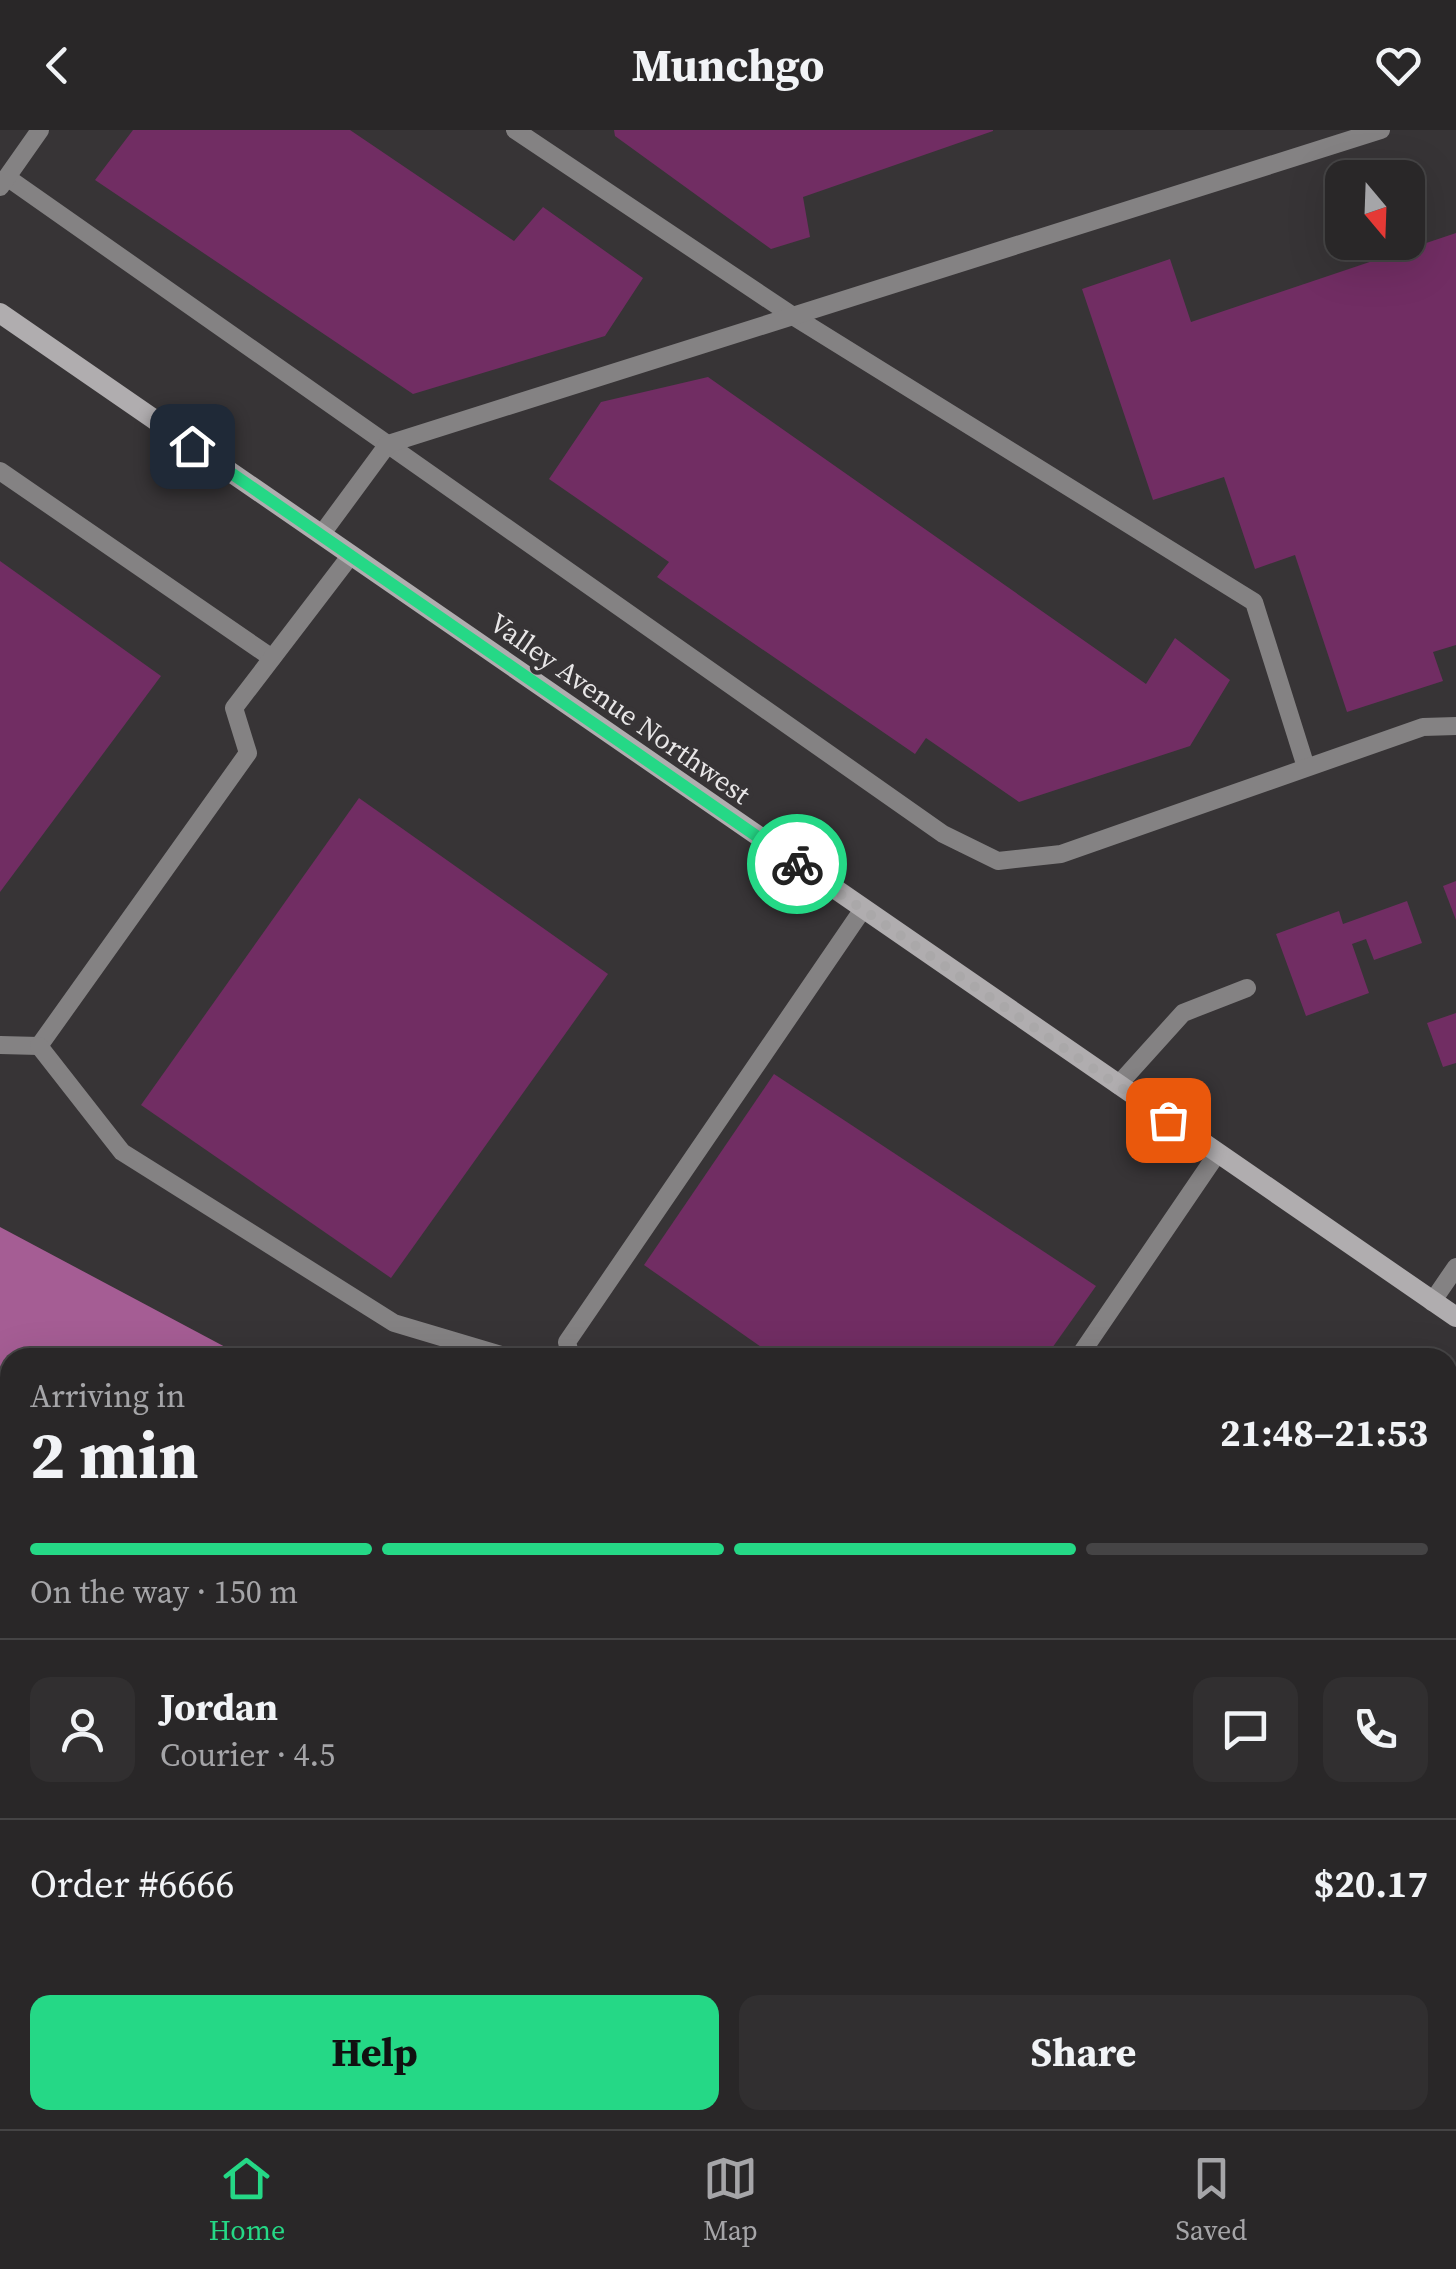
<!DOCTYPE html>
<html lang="en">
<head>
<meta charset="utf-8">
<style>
  body { margin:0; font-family:"Source Serif 4",serif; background:#312f30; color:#f1f3f6; height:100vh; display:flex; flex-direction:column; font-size:38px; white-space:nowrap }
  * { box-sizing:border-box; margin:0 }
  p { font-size:32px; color:#a5a5a8 }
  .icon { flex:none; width:55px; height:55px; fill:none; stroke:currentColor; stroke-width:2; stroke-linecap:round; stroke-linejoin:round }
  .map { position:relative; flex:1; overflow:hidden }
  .sheet { position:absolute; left:0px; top:1218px; width:1458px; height:782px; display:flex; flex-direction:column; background:#292728; border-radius:30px 30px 0 0; box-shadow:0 10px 40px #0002,0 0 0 2px #454445 }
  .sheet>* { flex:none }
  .needle { width:65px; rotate:161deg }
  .tools { position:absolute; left:1325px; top:30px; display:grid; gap:20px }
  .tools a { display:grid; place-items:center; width:100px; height:100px; border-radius:20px; background:#292728; box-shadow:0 10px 40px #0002,0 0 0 2px #454445; font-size:50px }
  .pin { position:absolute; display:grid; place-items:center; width:85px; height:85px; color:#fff; margin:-42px; border-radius:20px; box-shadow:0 5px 15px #0006 }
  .courier { position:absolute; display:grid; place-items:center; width:100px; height:100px; margin:-50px; border:8px solid #25d886; border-radius:50%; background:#fff; color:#222; box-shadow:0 2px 12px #0007 }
  .overview em { font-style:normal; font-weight:700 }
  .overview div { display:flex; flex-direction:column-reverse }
  .overview { display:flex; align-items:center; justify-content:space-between; height:170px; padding:0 30px }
  h1 { font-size:65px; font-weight:700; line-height:75px }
  .bar { display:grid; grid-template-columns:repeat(4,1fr); gap:15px 10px; align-content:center; height:120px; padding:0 30px }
  .bar i { height:12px; border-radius:8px; background:#454445 }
  .bar .selected { background:#25d886 }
  .bar p { grid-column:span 4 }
  .line { display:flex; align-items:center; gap:25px; padding:0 30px; border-top:2px solid #454445 }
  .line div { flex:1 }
  .round { display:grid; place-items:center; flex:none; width:105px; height:105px; border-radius:20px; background:#312f30 }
  .cta { display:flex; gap:20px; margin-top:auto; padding:20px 30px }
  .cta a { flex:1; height:115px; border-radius:20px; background:#25d886; color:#111; font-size:40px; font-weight:700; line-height:115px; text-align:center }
  .cta a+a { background:#312f30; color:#f1f3f6 }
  header { display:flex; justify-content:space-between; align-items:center; height:130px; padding:0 30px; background:#292728; font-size:45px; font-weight:700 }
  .tab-bar { display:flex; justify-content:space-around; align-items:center; height:140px; border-top:2px solid #454445; background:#292728; font-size:28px; color:#a5a5a8 }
  .tab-bar a { display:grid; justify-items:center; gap:5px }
  .tab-bar .selected { color:#25d886 }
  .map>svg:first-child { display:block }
</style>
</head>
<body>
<header><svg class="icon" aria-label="back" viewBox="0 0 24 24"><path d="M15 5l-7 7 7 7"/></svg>Munchgo<svg class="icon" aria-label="heart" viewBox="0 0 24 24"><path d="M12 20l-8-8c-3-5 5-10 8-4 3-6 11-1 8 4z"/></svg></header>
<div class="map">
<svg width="1456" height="1999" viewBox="0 0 1456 1999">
  <rect width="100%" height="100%" fill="#373436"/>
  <path fill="#a55d94" d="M0 1097 244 1227 10 1228V1295H0Z"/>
  <g fill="#712d63">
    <path d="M133 0H350L514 111 543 77 643 148 605 206 413 264 95 50Z"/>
    <path d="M614 0H993V1L803 67 810 107 771 119 615 6Z"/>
    <path d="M1456 103V515L1433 522 1443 551 1347 582 1295 425 1255 439 1224 347 1153 370 1082 159 1170 129 1191 192Z"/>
    <path d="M708 247 1146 554 1175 508 1230 550 1190 616 1019 672 926 608 915 624 657 447 669 432 549 349 601 272Z"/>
    <path d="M0 431 161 546 0 762Z"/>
    <path d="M359 668 608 844 391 1148 141 975Z"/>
    <path d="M1456 751V790L1443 756Z"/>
    <path d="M1407 771 1422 813 1374 830 1366 809 1352 814 1369 863 1306 886 1276 804 1339 781 1343 794Z"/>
    <path d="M1456 883V933L1443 937 1427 893Z"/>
    <path d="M774 944 1096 1156 1045 1228H777L644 1135Z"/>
    <path d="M0 1533H10V1990H1379L1378 1999H0Z"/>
  </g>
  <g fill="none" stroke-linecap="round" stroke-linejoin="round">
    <g stroke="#848283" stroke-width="18">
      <path d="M515 0 793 186 1254 472 1306 637"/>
      <path d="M8 48 943 704 998 731 1061 724 1423 597 1456 596"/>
      <path d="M0 57 40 0"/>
      <path d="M0 341 272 528"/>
      <path d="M321 405 388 314 1381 0"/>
      <path d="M0 915 39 916 248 623 234 578 351 425"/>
      <path d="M39 916 122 1022 394 1193 511 1228"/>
      <path d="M1118 955 1183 883 1247 858"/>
      <path d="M1432 1172 1456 1137"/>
      <path d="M571 1228 567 1212 863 779"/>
      <path d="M1078 1228 1217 1024"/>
      <path d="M0 1431 10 1432"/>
      <path d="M1448 1523 1456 1509"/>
      <path d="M1448 1572 1456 1600 1448 1753"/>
      <path d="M1434 1999 1435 1990"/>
    </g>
    <path stroke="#b0adaf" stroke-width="20" d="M0 183 1456 1187"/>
  </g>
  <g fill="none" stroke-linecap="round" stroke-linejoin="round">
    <path stroke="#aaa8a9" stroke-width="10" stroke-dasharray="0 18" d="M797 734 1168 990"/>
    <path stroke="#25d886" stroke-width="12" d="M192 316 797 734"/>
  </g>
  <g text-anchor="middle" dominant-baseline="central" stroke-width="9" stroke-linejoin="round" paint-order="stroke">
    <g font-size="28" fill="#e8e6e7" stroke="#373436">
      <text transform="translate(620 578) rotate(35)">Valley Avenue Northwest</text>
    </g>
  </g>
</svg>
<div class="tools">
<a><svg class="needle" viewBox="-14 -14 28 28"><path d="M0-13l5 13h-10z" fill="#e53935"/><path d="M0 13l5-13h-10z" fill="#a5a5a8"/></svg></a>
</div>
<div class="pin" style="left:1168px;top:990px;background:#ea580c"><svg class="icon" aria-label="bag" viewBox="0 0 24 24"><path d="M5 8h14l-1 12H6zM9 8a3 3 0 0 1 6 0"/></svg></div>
<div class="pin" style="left:192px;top:316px;background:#1f2937"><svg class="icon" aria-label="home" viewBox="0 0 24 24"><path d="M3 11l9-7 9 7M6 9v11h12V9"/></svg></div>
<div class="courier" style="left:797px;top:734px"><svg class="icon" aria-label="bike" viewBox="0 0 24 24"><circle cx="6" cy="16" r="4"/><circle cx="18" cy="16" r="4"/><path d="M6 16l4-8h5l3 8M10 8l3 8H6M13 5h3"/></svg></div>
<section class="sheet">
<div class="overview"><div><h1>2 min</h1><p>Arriving in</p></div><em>21:48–21:53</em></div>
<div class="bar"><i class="selected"></i><i class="selected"></i><i class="selected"></i><i></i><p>On the way · 150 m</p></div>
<div class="line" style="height:180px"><a class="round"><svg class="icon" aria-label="person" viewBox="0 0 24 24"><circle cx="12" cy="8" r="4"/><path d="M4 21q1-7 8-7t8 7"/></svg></a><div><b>Jordan</b><p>Courier · 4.5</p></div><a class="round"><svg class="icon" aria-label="chat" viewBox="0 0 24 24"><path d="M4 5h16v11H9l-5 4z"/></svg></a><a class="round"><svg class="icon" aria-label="phone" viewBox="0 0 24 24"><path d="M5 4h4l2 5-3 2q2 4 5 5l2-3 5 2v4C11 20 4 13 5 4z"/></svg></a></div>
<div class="line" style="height:130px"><div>Order #6666</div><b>$20.17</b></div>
<div class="cta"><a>Help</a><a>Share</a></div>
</section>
</div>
<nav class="tab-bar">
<a class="selected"><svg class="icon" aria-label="home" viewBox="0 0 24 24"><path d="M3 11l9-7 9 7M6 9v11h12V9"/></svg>Home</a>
<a><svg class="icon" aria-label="map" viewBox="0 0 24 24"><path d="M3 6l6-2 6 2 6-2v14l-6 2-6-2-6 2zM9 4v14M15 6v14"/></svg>Map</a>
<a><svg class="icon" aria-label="saved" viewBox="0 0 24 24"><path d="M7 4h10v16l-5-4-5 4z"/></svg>Saved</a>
</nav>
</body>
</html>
